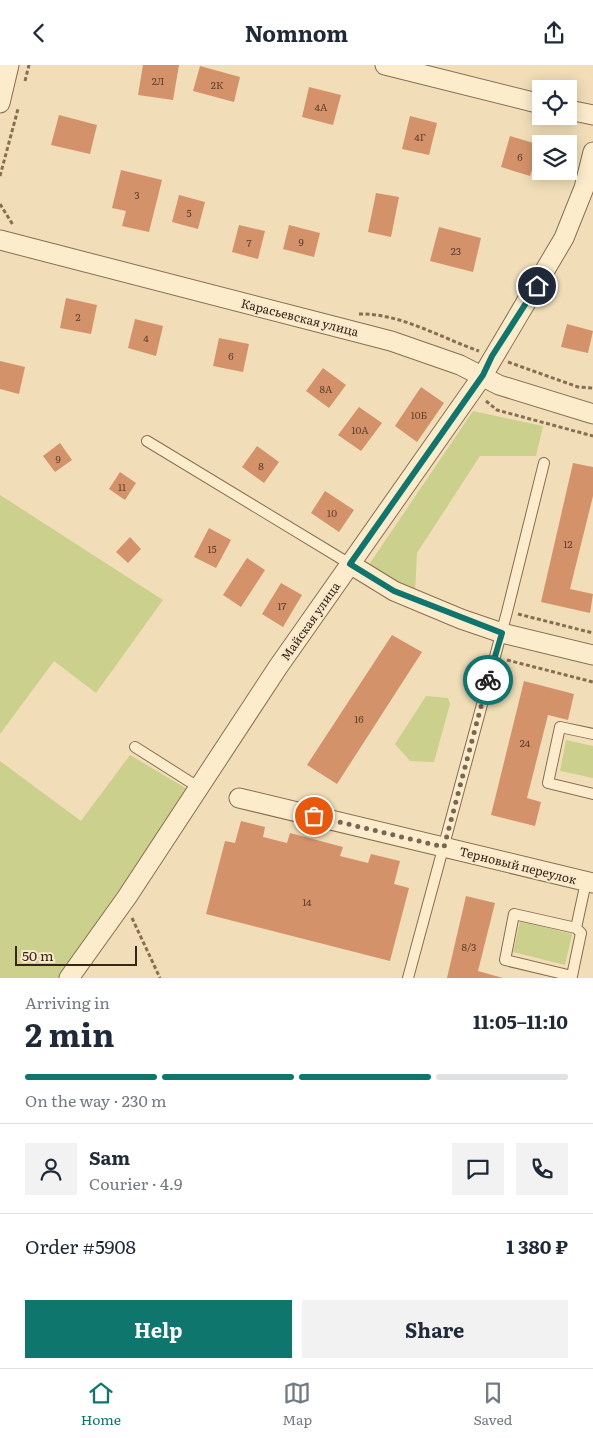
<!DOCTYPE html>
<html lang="en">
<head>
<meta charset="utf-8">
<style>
  body { margin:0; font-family:Literata,serif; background:#f2f2f3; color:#1f2937; height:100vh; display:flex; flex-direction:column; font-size:19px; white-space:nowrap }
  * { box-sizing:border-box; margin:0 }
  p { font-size:16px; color:#747a83 }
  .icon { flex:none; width:28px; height:28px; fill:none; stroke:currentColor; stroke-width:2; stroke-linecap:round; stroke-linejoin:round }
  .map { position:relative; height:913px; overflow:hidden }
  .side { display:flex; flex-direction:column; background:#fff; flex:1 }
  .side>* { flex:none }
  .controls { position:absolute; left:532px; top:15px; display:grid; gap:10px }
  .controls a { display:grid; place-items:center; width:45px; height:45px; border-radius:0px; background:#fff; box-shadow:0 2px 12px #0003; font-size:25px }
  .scale { position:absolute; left:15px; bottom:12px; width:122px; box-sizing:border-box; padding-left:5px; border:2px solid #362619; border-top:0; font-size:14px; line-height:18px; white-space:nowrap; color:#362619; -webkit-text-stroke:4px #f8e8c9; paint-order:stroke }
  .pin { position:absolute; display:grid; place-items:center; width:42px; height:42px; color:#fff; margin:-21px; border:2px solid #fff; border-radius:50%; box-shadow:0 1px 5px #0007 }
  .courier { position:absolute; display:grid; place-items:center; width:50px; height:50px; margin:-25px; border:4px solid #0f766e; border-radius:50%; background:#fff; color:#222; box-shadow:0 1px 6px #0007 }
  .head em { font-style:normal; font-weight:700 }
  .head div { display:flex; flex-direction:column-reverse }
  .head { display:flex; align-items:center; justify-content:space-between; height:85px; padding:0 25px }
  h1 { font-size:32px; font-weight:700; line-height:38px }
  .bar { display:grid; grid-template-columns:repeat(4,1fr); gap:8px 5px; align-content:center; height:60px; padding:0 25px }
  .bar i { height:6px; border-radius:4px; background:#e0e1e3 }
  .bar .on { background:#0f766e }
  .bar p { grid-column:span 4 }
  .line { display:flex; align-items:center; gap:12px; padding:0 25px; border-top:1px solid #e0e1e3 }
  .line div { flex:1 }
  .round { display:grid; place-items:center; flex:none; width:52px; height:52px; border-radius:0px; background:#f2f2f3 }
  .cta { display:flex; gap:10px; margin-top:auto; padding:10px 25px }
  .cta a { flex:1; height:58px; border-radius:0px; background:#0f766e; color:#fff; font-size:20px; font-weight:700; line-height:58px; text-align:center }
  .cta a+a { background:#f2f2f3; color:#1f2937 }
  header { display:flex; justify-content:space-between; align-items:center; height:65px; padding:0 25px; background:#fff; font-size:22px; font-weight:700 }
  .tab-bar { display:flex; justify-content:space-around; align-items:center; height:70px; border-top:1px solid #e0e1e3; background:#fff; font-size:14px; color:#747a83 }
  .tab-bar a { display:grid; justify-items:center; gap:2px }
  .tab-bar .on { color:#0f766e }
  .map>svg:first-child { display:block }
</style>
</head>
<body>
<header><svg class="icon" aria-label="back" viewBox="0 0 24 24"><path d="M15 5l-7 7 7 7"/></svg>Nomnom<svg class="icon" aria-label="share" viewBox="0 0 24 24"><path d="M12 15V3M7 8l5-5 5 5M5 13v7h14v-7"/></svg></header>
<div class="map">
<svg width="593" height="913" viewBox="0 0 593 913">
  <rect width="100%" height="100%" fill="#f1deb8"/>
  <g fill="#cbd08c">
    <path d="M473 346 543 361 536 391H480L417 488 415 528 368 501Z"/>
    <path d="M0 430 163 535 96 628 54 596 0 669Z"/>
    <path d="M426 631 448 633 450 639 434 697 410 696 395 679Z"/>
    <path d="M566 675 593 681V713L560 706Z"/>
    <path d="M130 690 189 725 58 913H0V696L81 756Z"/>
    <path d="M520 856 572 869 565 900 513 887Z"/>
  </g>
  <g fill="#d4926a">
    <path d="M143 0H179L173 35 138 30Z"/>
    <path d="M200 1 240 12 234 37 193 26Z"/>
    <path d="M309 22 341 30 333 60 302 52Z"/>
    <path d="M59 50 97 60 90 89 51 80Z"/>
    <path d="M410 51 437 58 429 90 402 84Z"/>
    <path d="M510 71 540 80 530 111 501 102Z"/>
    <path d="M121 105 162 115 149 167 122 161 126 146 112 143Z"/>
    <path d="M376 128 399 132 391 172 368 167Z"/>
    <path d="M179 130 205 137 198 164 172 157Z"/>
    <path d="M239 160 265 166 258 194 232 187Z"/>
    <path d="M289 160 320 168 314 192 283 184Z"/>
    <path d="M439 162 481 173 473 207 430 196Z"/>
    <path d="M66 233 97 240 91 269 60 263Z"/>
    <path d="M135 254 163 261 156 291 128 283Z"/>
    <path d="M567 259 593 266 588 288 561 282Z"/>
    <path d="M219 273 249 279 243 307 213 301Z"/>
    <path d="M0 296 25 302 19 329 0 324Z"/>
    <path d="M323 303 346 320 329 343 306 326Z"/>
    <path d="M421 322 444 338 417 377 395 361Z"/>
    <path d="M359 342 382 358 361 386 338 370Z"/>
    <path d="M60 378 72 395 55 407 43 391Z"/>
    <path d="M257 381 279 397 264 418 242 402Z"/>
    <path d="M573 398 593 402V431L570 524 593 529 590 548 541 537Z"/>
    <path d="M120 407 136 418 125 435 109 424Z"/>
    <path d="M325 426 354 445 339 467 311 448Z"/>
    <path d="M209 463 231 475 216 503 194 492Z"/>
    <path d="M130 472 141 484 128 498 116 487Z"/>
    <path d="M247 493 265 505 241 542 223 530Z"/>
    <path d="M281 518 302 530 283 562 262 549Z"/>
    <path d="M392 570 422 587 337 719 307 700Z"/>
    <path d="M524 616 574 629 568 655 548 650 527 733 541 737 535 761 491 750Z"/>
    <path d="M241 756 265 762 263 772 287 778 290 768 343 782 340 791 368 798 371 789 400 796 394 819 409 823 390 896 206 849 225 776 235 778Z"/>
    <path d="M466 831 495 838 478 906 503 913H447Z"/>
  </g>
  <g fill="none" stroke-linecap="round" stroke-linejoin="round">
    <g stroke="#896d52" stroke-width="12">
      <g id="service">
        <path d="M147 376 350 499"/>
        <path d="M593 669 560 662 548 718 593 729"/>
        <path d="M135 682 198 722"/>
        <path d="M576 863 514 849 505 895 572 911 581 868 576 863 586 817"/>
        <path d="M408 913 507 547 544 398"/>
      </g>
    </g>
    <g stroke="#896d52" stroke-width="21">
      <g id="minor">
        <path d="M385 0 541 39"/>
        <path d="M0 38 9 0"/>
        <path d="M569 45 593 50"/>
        <path d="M0 175 391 276 460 300 499 320 593 349"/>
        <path d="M350 499 394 526 461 554 502 568 593 590"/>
        <path d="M239 733 593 818"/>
        <path d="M69 913 127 832 278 602 483 310 564 173 584 123 593 87"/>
      </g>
    </g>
    <g stroke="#896d52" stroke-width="3" stroke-dasharray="4 2.5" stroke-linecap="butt">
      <path d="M25 16 29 0"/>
      <path d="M0 111 18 44"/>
      <path d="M0 139 13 160"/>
      <path d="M359 249C400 248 441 273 479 286"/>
      <path d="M508 297 578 322 593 323"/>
      <path d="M486 336 497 345 593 371"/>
      <path d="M518 549 593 568"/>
      <path d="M507 595 593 617"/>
      <path d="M132 853 160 913"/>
    </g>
    <use href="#service" stroke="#fceccc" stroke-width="10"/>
    <use href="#minor" stroke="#fceccc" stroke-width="19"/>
  </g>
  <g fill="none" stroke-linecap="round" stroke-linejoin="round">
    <path stroke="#776651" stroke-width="5" stroke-dasharray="0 9" d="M314 751 444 782 488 615"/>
    <path stroke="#0f766e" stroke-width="6" d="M488 615 502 568 394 526 350 499 483 310 492 291 537 221"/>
  </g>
  <g text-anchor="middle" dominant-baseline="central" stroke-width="4" stroke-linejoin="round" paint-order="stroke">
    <g font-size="10" fill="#5e412d">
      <text x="158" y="15">2Л</text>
      <text x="217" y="19">2К</text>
      <text x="321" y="41">4А</text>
      <text x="420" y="71">4Г</text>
      <text x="520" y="91">6</text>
      <text x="137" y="129">3</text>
      <text x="189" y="147">5</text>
      <text x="301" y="176">9</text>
      <text x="249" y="177">7</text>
      <text x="456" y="185">23</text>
      <text x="78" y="251">2</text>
      <text x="146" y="272">4</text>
      <text x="231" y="290">6</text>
      <text x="326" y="323">8А</text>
      <text x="419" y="349">10Б</text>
      <text x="360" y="364">10А</text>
      <text x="58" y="393">9</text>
      <text x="261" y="400">8</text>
      <text x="122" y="421">11</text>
      <text x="332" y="447">10</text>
      <text x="568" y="478">12</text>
      <text x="212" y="483">15</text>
      <text x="282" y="540">17</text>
      <text x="359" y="653">16</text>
      <text x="525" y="677">24</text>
      <text x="307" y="836">14</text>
      <text x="469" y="881">8/3</text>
    </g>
    <g font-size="12" fill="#362619" stroke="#f8e8c9">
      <text transform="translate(300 252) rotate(14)">Карасьевская улица</text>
      <text transform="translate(310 556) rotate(-55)">Майская улица</text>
      <text transform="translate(518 800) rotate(14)">Терновый переулок</text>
    </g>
  </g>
</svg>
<div class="controls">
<a><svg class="icon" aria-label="locate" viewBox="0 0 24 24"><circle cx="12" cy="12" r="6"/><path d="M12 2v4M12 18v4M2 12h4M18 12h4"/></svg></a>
<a><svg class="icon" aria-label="layers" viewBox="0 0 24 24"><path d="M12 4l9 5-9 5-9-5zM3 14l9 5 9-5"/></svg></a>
</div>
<div class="scale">50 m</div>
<div class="pin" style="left:314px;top:751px;background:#ea580c"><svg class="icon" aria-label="bag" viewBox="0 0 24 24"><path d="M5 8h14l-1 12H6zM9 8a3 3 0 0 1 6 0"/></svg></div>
<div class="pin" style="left:537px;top:221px;background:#1f2937"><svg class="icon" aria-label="home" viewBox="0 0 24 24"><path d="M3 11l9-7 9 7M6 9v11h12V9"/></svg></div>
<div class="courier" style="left:488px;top:615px"><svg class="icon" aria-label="bike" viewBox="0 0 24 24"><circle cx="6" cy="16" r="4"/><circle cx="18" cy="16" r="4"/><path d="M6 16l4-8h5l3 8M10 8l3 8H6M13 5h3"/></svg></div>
</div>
<section class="side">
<div class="head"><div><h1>2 min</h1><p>Arriving in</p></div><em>11:05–11:10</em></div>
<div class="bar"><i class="on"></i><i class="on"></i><i class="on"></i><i></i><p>On the way · 230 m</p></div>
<div class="line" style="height:90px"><a class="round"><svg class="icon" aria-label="person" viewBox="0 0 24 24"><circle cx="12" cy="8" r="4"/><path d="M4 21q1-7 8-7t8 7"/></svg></a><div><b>Sam</b><p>Courier · 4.9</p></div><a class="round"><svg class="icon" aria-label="chat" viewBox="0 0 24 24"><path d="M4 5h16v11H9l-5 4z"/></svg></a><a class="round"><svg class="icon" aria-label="phone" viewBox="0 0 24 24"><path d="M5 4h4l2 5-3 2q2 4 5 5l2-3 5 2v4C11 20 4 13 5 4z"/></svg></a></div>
<div class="line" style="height:65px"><div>Order #5908</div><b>1 380 ₽</b></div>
<div class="cta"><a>Help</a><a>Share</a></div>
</section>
<nav class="tab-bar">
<a class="on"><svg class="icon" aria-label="home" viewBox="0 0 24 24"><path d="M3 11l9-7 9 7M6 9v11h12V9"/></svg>Home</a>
<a><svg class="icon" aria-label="map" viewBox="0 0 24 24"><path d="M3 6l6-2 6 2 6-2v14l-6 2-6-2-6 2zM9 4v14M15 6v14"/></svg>Map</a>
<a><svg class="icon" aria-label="saved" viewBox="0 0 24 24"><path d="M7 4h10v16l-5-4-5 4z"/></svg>Saved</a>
</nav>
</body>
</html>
